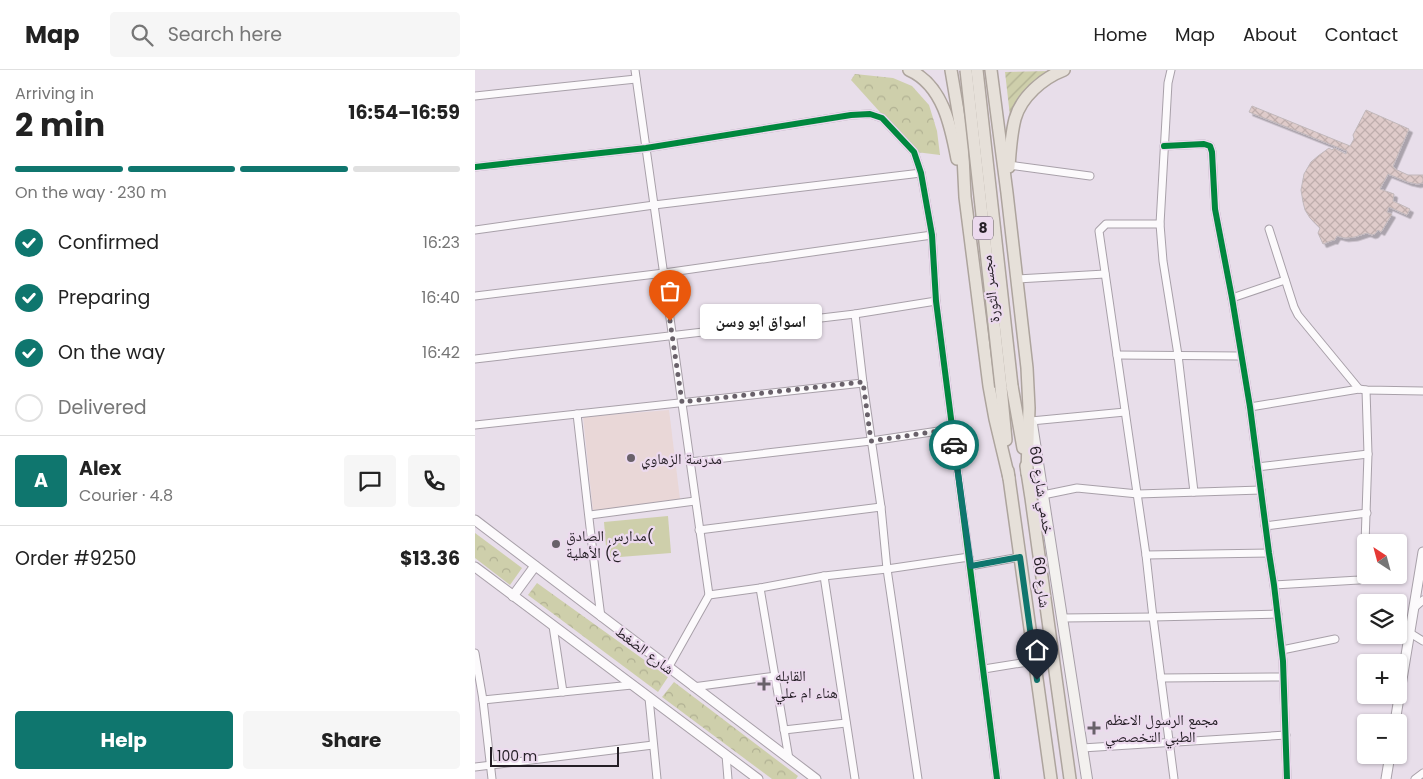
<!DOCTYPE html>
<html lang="en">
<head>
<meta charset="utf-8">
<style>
  body { margin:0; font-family:Poppins,"Noto Naskh Arabic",sans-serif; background:#f6f6f6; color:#222; height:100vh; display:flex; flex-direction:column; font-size:19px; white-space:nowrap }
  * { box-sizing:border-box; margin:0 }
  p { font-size:16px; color:#767676 }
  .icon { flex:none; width:28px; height:28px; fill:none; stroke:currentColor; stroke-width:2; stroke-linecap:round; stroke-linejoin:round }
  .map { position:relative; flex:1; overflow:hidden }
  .panel { display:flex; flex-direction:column; background:#fff; width:475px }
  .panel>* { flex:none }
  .needle { width:32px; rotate:324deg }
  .buttons { position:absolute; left:882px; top:464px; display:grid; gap:10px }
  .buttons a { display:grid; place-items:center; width:50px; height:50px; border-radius:5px; background:#fff; box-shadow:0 1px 4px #0004; font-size:25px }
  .scale { position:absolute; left:15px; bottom:12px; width:129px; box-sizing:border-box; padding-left:5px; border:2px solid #241e25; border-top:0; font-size:14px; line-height:18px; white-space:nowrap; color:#241e25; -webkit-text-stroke:4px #ecdaee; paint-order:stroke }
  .pin { position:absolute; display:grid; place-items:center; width:42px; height:42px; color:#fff; margin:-51px -21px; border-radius:50% 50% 50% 0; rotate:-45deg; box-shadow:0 0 5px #0007 }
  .pin .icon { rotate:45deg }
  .courier { position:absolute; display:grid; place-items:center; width:50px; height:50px; margin:-25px; border:4px solid #0f766e; border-radius:50%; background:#fff; color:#222; box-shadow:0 1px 6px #0007 }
  .bubble { position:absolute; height:35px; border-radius:5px; background:#fff; box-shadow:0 1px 4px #0004; font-size:16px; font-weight:700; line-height:35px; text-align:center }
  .summary em { font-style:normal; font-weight:700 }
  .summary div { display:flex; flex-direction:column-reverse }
  .summary { display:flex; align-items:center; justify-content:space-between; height:85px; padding:0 15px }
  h1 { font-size:32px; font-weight:700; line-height:38px }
  .bar { display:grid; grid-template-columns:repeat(4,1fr); gap:8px 5px; align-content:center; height:60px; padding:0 15px }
  .bar i { height:6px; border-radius:4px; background:#e0e0e0 }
  .bar .active { background:#0f766e }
  .bar p { grid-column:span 4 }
  .line { display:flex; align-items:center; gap:12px; padding:0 15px; border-top:1px solid #e0e0e0 }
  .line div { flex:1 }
  .round { display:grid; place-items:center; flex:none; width:52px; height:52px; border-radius:5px; background:#f6f6f6 }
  ol { padding:0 15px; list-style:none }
  li { display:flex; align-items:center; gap:15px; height:55px }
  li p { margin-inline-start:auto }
  li .icon { padding:5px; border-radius:50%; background:#0f766e; color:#fff; stroke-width:4 }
  li:last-child { color:#767676 }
  li i { width:28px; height:28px; border:2px solid #e0e0e0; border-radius:50% }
  .button { display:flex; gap:10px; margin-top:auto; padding:10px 15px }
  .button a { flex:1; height:58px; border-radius:5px; background:#0f766e; color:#fff; font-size:20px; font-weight:700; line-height:58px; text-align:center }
  .button a+a { background:#f6f6f6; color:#222 }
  header { display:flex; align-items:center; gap:30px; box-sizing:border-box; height:70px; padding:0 25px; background:#fff; border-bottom:1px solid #e0e0e0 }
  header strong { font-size:24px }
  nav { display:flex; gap:28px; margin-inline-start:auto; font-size:18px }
  .search { width:350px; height:45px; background:#f6f6f6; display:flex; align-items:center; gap:12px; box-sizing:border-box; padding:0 18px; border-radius:5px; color:#767676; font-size:19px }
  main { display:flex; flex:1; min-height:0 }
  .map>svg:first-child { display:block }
</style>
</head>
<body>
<header>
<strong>Map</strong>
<div class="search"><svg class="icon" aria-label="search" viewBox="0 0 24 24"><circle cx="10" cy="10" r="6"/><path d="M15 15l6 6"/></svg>Search here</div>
<nav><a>Home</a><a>Map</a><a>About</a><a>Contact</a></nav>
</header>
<main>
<section class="panel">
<div class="summary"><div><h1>2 min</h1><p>Arriving in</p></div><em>16:54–16:59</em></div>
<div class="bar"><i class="active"></i><i class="active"></i><i class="active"></i><i></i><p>On the way · 230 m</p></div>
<ol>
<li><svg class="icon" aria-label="check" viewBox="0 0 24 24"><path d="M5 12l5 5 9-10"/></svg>Confirmed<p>16:23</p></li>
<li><svg class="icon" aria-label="check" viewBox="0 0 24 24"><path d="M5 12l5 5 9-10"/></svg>Preparing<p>16:40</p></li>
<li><svg class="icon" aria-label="check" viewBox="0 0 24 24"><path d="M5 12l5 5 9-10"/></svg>On the way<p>16:42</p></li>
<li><i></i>Delivered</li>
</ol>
<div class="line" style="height:90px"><b class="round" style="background:#0f766e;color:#fff">A</b><div><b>Alex</b><p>Courier · 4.8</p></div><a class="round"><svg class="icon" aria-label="chat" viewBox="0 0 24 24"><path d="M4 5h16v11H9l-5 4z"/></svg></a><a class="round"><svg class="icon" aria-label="phone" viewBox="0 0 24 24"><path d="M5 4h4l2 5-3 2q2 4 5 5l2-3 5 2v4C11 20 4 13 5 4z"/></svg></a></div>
<div class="line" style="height:65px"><div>Order #9250</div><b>$13.36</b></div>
<div class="button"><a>Help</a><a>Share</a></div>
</section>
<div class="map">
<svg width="948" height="709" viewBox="0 0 948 709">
  <defs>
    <pattern id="forest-crowns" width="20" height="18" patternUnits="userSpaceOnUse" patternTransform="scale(1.25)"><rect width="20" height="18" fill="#cecfab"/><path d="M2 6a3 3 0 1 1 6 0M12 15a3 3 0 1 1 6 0" fill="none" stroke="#b1b193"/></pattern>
    <pattern id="garden-furrows" width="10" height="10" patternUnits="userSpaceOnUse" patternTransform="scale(1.25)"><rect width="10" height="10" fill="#cecfab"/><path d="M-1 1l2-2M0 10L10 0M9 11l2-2" fill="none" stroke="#b1b193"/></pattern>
    <pattern id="building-cross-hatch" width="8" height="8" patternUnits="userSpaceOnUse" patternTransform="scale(1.25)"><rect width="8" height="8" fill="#dfcbca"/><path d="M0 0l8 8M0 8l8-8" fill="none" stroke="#bfaead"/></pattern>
    <filter id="shadow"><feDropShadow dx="3.5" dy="3.5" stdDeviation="0" flood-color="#0004"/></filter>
  </defs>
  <rect width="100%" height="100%" fill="#e8deea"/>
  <path fill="#e9d7d7" d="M194 340 205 429 118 441 108 347Z"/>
  <g fill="url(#forest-crowns)">
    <path d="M380 4 418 8 437 16 454 35 462 61 465 85 441 82 376 10Z"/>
    <path d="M0 463 47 498 35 515 0 488Z"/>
    <path d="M62 513 193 607 183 622 53 525Z"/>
    <path d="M199 612 323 706 321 709H297L187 627Z"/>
  </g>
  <path fill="url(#garden-furrows)" d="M575 1 535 46 530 2Z"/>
  <path fill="#cecfab" d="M193 446 196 483 132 488 129 452Z"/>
  <path fill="url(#building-cross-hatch)" stroke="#c1b8bb" filter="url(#shadow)" d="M777 36 875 76 879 69 878 65 891 40 934 59 918 96 920 99 933 105H948V113L942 114 933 112 913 104 905 119 919 124 918 131 935 139 932 145 914 137 912 142 917 144 906 162 903 160 900 164 897 165 892 163 880 167 870 168 862 166 859 171 858 170 848 174 843 163 845 158 835 148 830 140 828 132 826 120 829 104 836 92 843 86 854 78 857 80 859 78 871 84 872 81 774 42Z"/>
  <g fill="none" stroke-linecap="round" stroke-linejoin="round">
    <g stroke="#a8a0a9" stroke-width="9">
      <g id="minor">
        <path d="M160 0 234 525 193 598"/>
        <path d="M696 0 693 13 685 154 688 191 703 285 719 422"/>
        <path d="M0 26 161 9"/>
        <path d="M689 76 729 74 735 76 737 82 740 139 757 228 775 337 794 483 799 515 808 591 812 709"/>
        <path d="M534 95 615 106"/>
        <path d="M0 97 171 78 376 45 395 44 407 48 439 82 446 103 457 165 461 231 522 709"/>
        <path d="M685 154H631L624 161 671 485 677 539 699 709"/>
        <path d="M794 159 819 237 823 245 884 319"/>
        <path d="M0 160 179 135 446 103"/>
        <path d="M542 209 630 204"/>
        <path d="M0 226 189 203 457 165"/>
        <path d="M757 228 810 210"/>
        <path d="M380 244 388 313 406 437 412 499 443 709"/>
        <path d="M642 285 766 286"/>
        <path d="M0 289 380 244 461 231"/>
        <path d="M775 337 884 319 891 320 948 321"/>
        <path d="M102 344C110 412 117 479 126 547"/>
        <path d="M556 351 650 342"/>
        <path d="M0 355 388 313"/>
        <path d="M215 392 396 371 477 359"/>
        <path d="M782 397 893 384"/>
        <path d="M568 425 602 418 663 424 786 420"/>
        <path d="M115 445 220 431"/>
        <path d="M790 456 892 443"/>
        <path d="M224 460 406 437"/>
        <path d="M671 485 794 483"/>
        <path d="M495 496 545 487"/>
        <path d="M349 506 380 709"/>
        <path d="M799 515 884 510 889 504 893 384 891 320"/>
        <path d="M285 518 314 689"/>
        <path d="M234 525 285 518 349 506 412 499 494 487"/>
        <path d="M939 538 948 530"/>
        <path d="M587 548 678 547 803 544"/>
        <path d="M78 556 88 622"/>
        <path d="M935 563 948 571"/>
        <path d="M807 580 860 569"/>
        <path d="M0 583 8 630 17 709"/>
        <path d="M509 599 559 591"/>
        <path d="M686 608 808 607"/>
        <path d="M218 617 301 606"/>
        <path d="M174 628 182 709"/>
        <path d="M8 630 157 615"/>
        <path d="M309 660 371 653"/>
        <path d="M607 678 811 665"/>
        <path d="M251 685 253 709"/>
        <path d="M0 697 178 675"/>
        <path d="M940 709 948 703"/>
      </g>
    </g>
    <g stroke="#a8a0a9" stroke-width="11">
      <g id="tertiary">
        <path d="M0 450 341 709"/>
        <path d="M0 497 283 709"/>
        <path d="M38 526 60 496"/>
        <path d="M920 652 948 482"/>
        <path d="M911 709 915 685"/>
      </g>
    </g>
    <g stroke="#a8a0a9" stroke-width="12">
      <path id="secondary" d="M557 354 612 709"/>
    </g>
    <g stroke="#ada49d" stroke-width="14">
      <g id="trunk">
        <path d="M434 0C468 15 476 57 482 89"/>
        <path d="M476 0 487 65 490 127 514 316 520 349 534 408"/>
        <path d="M516 0 532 123 552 298 554 338 552 403"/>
        <path d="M534 97C535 81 536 65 540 49 546 27 568 8 589 0"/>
        <path d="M537 316 548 378"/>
        <path d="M526 317 531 370"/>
        <path d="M551 396 556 428 595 709"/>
        <path d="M533 401 576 709"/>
      </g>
    </g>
    <use href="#minor" stroke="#fcfafc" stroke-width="7"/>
    <use href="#tertiary" stroke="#fcfafc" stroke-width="9"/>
    <use href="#secondary" stroke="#f3f1ef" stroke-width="10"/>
    <use href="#trunk" stroke="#e6e0d9" stroke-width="11"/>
    <g stroke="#ada49d" stroke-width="14" stroke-linecap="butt">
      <g id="trunk-bridge">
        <path d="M491 0 526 317"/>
        <path d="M502 0 537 316"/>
      </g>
    </g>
    <use href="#trunk-bridge" stroke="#e6e0d9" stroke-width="11"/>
    <g stroke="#ecdaee" stroke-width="9">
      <g id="cycleway">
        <path d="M689 76 729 74 735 76 737 82 740 139 757 228 775 337 794 483 799 515 808 591 812 709"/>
        <path d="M0 97 171 78 376 45 395 44 407 48 439 82 446 103 457 165 461 231 522 709"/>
      </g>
    </g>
    <use href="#cycleway" stroke="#00873e" stroke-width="6"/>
  </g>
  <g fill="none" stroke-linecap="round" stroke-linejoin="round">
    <path stroke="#69616a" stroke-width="5" stroke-dasharray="0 9" d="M195 251 207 332 388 312 396 371 477 359 479 375"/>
    <path stroke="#0f766e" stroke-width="6" d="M479 375 496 496 545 487 562 610"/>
  </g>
  <g fill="#69616a" stroke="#ecdaee" stroke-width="2">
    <circle cx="156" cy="388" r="5"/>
    <circle cx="81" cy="474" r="5"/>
    <path d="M286.5 606.5h5v5h5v5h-5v5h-5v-5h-5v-5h5z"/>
    <path d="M616.5 650.5h5v5h5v5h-5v5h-5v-5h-5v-5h5z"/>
  </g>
  <g text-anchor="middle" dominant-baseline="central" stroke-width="4.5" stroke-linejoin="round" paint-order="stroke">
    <rect fill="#ecdaee" stroke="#605661" stroke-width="1" x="498" y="146.5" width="20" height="23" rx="4"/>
    <g font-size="14" font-weight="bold" fill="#241e25">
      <text x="508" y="158">8</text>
    </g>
    <g font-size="15" fill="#241e25" stroke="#ecdaee">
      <text transform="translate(515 219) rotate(-97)">مجسر الثورة</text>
      <text transform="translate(567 420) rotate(81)">خدمي شارع 60</text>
      <text transform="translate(567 512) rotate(83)">شارع 60</text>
      <text transform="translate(170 580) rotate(37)">شارع الضغط</text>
    </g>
    <g font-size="15" fill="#241e25" stroke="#ecdaee" text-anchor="start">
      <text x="166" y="388">مدرسة الزهاوي</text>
      <text x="91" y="465">مدارس الصادق(<tspan x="91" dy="17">ع) الأهلية</tspan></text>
      <text x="300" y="605">القابله<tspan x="300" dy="17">هناء ام علي</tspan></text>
      <text x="630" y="649">مجمع الرسول الاعظم<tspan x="630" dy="17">الطبي التخصصي</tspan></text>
    </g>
  </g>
</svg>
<div class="buttons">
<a><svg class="needle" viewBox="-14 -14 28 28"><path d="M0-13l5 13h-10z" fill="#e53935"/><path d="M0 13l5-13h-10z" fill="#767676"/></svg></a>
<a><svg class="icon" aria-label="layers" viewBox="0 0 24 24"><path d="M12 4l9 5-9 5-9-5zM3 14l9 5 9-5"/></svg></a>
<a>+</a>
<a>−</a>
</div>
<div class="scale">100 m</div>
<div class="pin" style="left:195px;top:251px;background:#ea580c"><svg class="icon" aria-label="bag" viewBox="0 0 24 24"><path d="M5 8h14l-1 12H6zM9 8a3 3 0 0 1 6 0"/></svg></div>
<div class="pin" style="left:562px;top:610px;background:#1f2937"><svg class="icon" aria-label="home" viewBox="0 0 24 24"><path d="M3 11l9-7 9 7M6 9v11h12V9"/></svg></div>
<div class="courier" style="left:479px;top:375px"><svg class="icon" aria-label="car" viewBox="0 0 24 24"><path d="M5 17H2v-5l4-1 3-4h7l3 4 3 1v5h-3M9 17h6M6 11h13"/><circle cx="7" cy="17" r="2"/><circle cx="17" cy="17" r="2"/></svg></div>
<div class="bubble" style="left:225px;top:234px;width:122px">اسواق ابو وسن</div>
</div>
</main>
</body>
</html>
